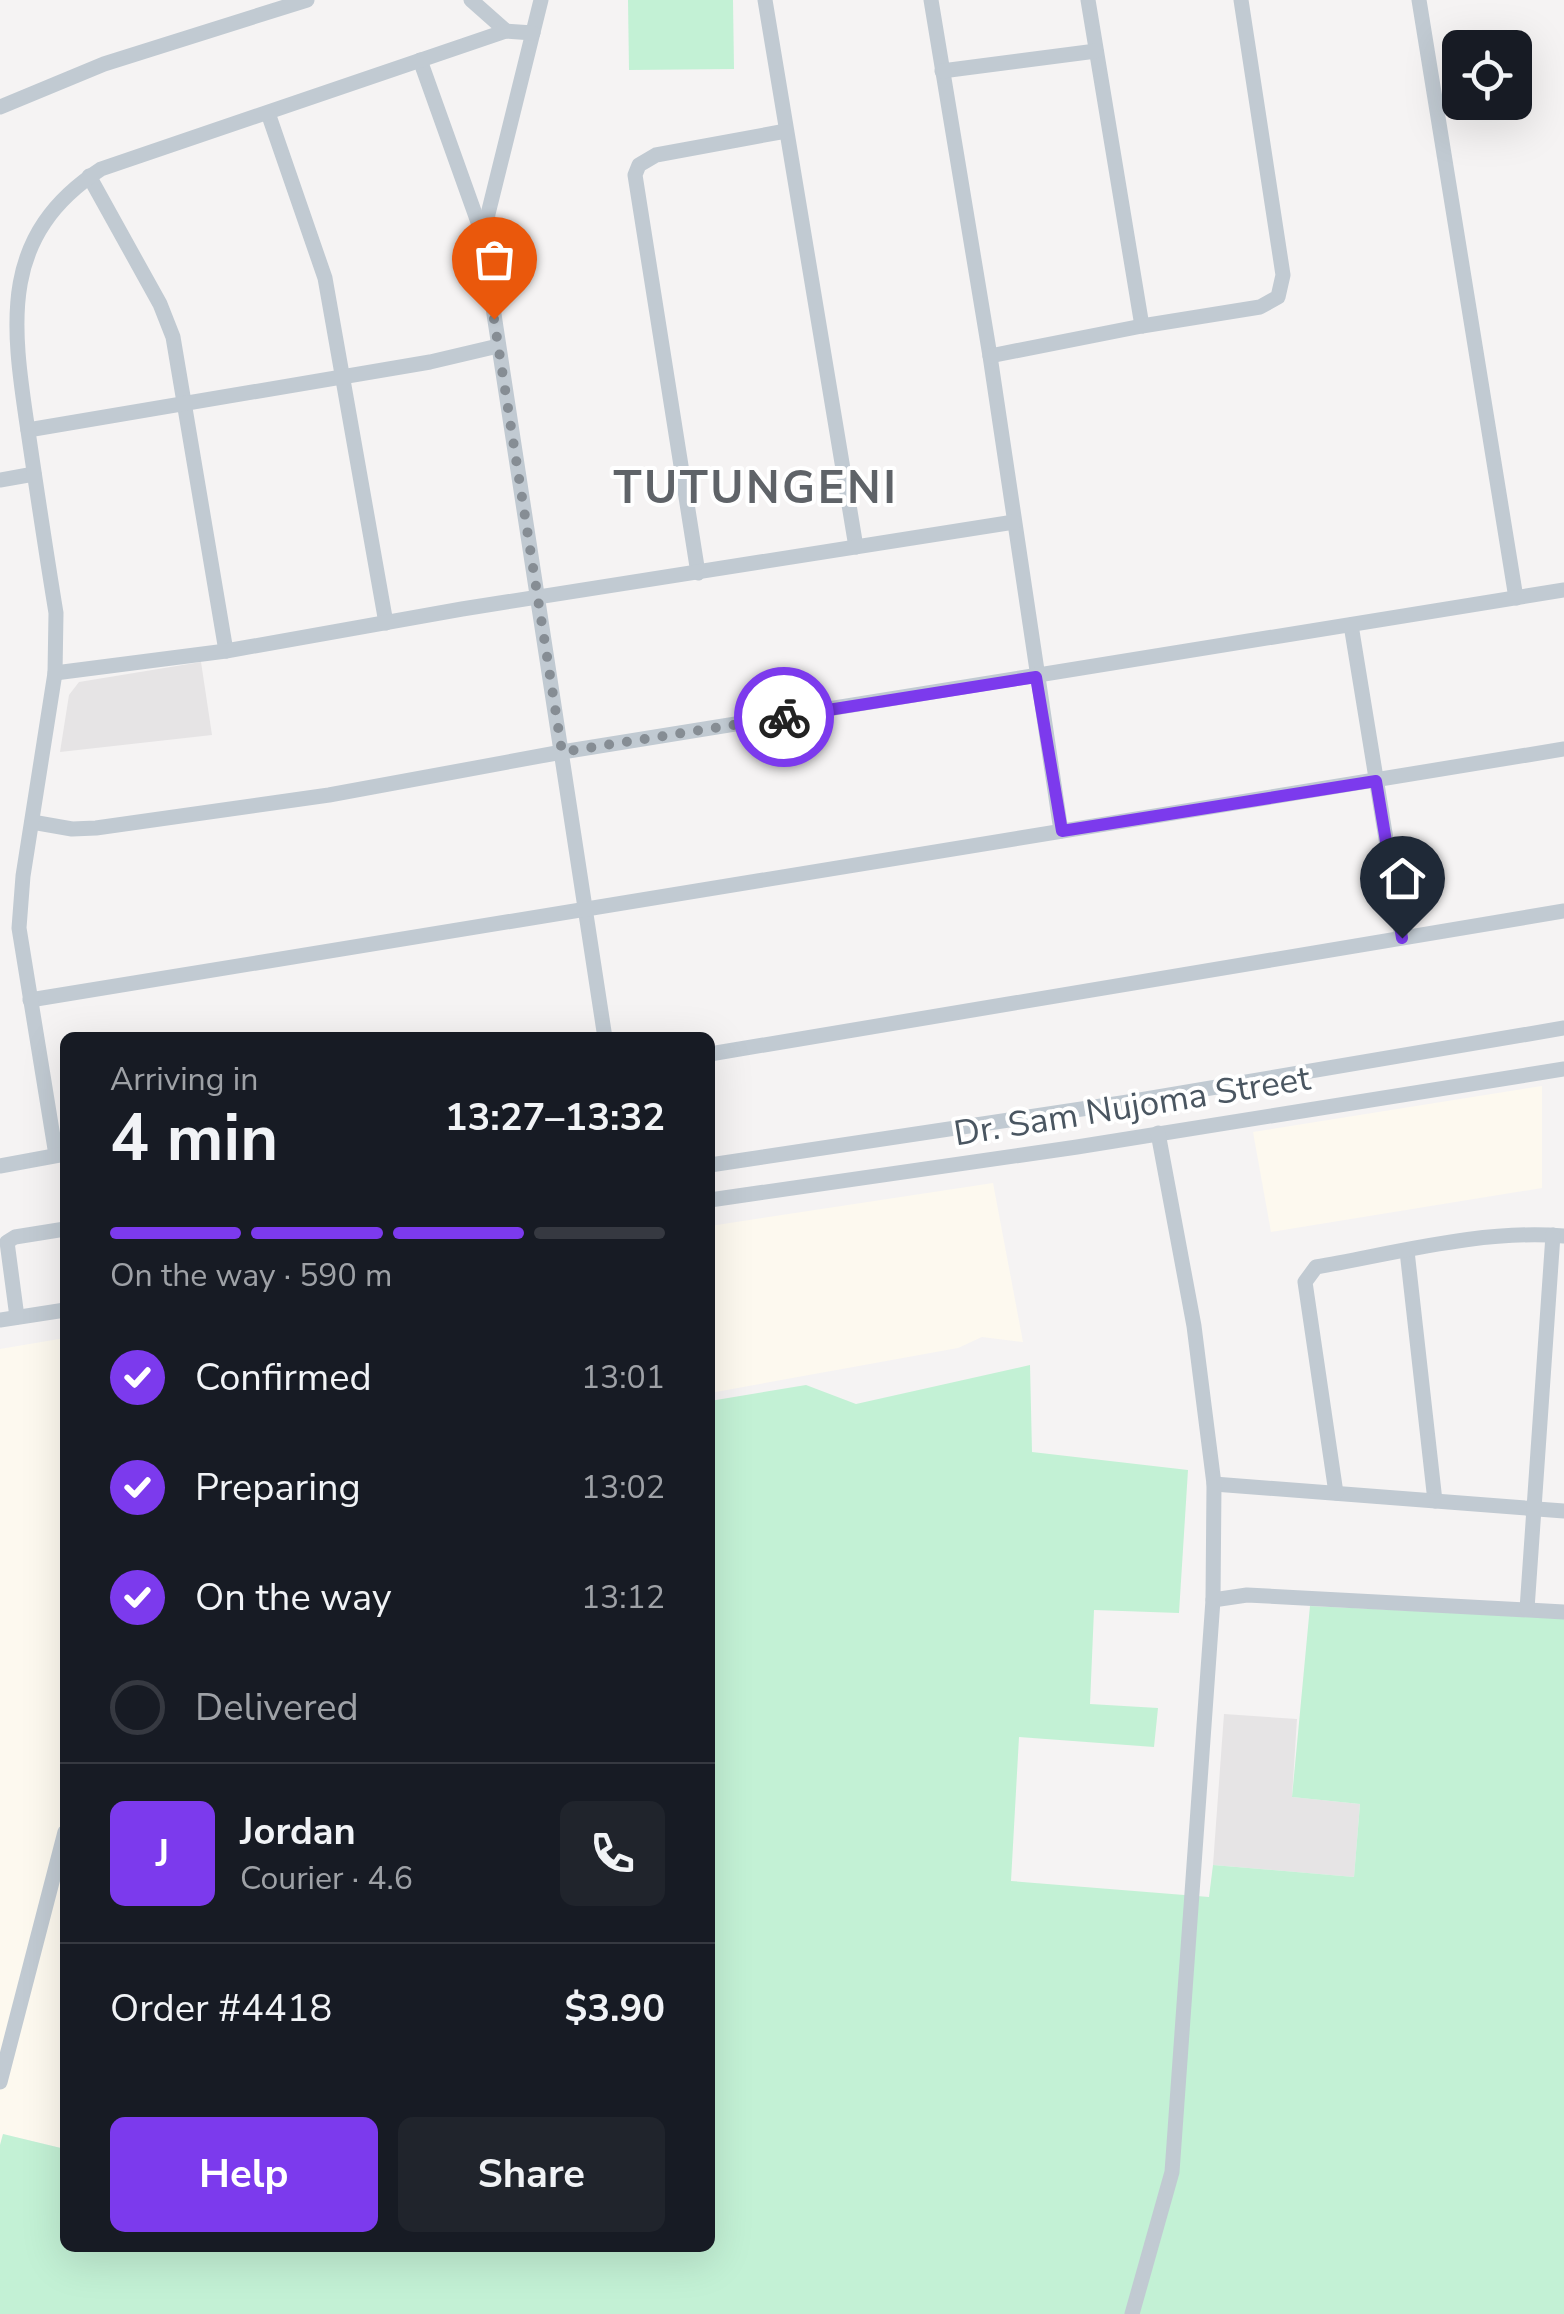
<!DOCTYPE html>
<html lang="en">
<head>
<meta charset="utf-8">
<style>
  body { margin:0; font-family:"Nunito Sans",sans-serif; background:#20242c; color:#f1f3f6; height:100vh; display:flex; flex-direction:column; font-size:38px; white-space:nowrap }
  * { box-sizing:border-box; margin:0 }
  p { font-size:32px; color:#9ea1a6 }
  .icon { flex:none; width:55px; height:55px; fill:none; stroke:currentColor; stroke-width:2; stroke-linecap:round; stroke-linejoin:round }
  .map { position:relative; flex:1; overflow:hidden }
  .side { position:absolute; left:60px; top:1032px; width:655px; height:1220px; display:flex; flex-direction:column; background:#171b24; border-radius:15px; box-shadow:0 10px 40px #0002 }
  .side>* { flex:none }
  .tools { position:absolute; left:1442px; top:30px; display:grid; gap:20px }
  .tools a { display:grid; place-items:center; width:90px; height:90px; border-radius:15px; background:#171b24; box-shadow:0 10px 40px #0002; font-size:50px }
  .pin { position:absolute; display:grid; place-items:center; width:85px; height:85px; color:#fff; margin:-102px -42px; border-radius:50% 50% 50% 0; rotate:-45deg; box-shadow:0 0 10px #0007 }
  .pin .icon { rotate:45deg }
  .courier { position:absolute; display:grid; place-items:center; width:100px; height:100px; margin:-50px; border:8px solid #7c3aed; border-radius:50%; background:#fff; color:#222; box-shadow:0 2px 12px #0007 }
  .overview em { font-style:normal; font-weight:700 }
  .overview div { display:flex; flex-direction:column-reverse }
  .overview { display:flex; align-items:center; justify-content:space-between; height:170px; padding:0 50px }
  h1 { font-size:65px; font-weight:700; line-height:75px }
  .bar { display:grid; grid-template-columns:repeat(4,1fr); gap:15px 10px; align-content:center; height:120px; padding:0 50px }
  .bar i { height:12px; border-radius:8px; background:#363941 }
  .bar .active { background:#7c3aed }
  .bar p { grid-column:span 4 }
  .line { display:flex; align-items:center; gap:25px; padding:0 50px; border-top:2px solid #363941 }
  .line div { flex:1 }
  .round { display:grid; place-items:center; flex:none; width:105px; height:105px; border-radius:15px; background:#20242c }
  ol { padding:0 50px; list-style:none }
  li { display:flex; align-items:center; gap:30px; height:110px }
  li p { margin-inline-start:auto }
  li .icon { padding:10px; border-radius:50%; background:#7c3aed; color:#fff; stroke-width:4 }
  li:last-child { color:#9ea1a6 }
  li i { width:55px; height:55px; border:5px solid #363941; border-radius:50% }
  .button { display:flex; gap:20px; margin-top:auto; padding:20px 50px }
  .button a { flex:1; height:115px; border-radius:15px; background:#7c3aed; color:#fff; font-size:40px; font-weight:700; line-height:115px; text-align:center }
  .button a+a { background:#20242c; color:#f1f3f6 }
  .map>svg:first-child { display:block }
</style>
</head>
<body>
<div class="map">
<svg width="1564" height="2314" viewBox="0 0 1564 2314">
  <rect width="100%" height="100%" fill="#f5f3f3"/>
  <g fill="#fdf9ef">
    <path d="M1542 1086V1188L1271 1232 1253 1132Z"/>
    <path d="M993 1183 1023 1342 982 1337 958 1348 710 1393V1226Z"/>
    <path d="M65 1338V2149L3 2134 0 2145V1349Z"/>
  </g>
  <g fill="#e6e4e5">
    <path d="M201 662 212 735 60 752 69 695 79 682Z"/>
    <path d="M1224 1714 1297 1719 1292 1797 1360 1804 1354 1877 1213 1865Z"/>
  </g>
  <g fill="#c3f1d5">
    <path d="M628 0H733L734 69 629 70Z"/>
    <path d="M1030 1365 1032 1452 1188 1470 1179 1613 1094 1610 1090 1704 1158 1708 1154 1747 1019 1737 1011 1881 1209 1897 1213 1865 1354 1877 1360 1804 1292 1797 1310 1606 1564 1618V2314H0V2145L3 2134 65 2149V2248H710V1401L806 1385 856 1404Z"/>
  </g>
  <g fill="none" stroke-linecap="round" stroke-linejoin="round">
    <g stroke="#c1cad2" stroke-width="15">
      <path d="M471 0 506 31"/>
      <path d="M541 0 488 214 484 249 605 1038"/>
      <path d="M765 0 856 547"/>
      <path d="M931 0 990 356 1061 831"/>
      <path d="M1088 0 1142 326"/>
      <path d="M1419 0 1516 598"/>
      <path d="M420 60 484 239"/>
      <path d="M942 71 1096 51"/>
      <path d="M0 107 104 64 307 0"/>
      <path d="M268 113 325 278 386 623"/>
      <path d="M89 176 160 304 173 337 226 651"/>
      <path d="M990 356 1142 326 1260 307 1278 297 1283 275 1241 0"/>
      <path d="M28 430 430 362 498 346"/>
      <path d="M0 480 34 474"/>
      <path d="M698 573 635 175 639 165 656 155 786 131"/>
      <path d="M1351 625 1402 937"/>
      <path d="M55 673 226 651 462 609 1014 522"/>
      <path d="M32 822 72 829 96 828 329 795 562 752 1564 590"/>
      <path d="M30 1000 1564 749"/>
      <path d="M710 1054 1564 911"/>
      <path d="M56 1155 19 928 23 876 55 673 56 613C46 552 37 492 28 431 11 320 0 235 101 169L506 31 533 33"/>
      <path d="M710 1165 1128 1102 1564 1028"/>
      <path d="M0 1166 65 1154"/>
      <path d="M710 1200 1077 1147 1564 1069"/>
      <path d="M1407 1251 1435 1501"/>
      <path d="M17 1317 7 1242 15 1237 65 1229"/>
      <path d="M0 1320 65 1310"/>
      <path d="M1214 1484 1564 1511"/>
      <path d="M1336 1493 1305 1282 1316 1267C1396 1253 1483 1229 1564 1236"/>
      <path d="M1213 1600 1247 1595 1564 1612"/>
      <path d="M1527 1609 1553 1235"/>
      <path d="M0 2082 65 1832"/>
      <path d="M1132 2314 1172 2172 1213 1600 1214 1484 1194 1326 1158 1133"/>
    </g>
  </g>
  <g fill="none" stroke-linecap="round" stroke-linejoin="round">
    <path stroke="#868d94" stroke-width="10" stroke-dasharray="0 18" d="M494 319 562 752 784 717"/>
    <path stroke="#7c3aed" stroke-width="12" d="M784 717 1036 677 1062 831 1376 781 1402 938"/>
  </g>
  <g text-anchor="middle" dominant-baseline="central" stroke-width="8" stroke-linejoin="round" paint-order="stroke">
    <g font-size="35" fill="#4a5661" stroke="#fff">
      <text transform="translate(1132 1106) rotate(-9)">Dr. Sam Nujoma Street</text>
    </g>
    <g font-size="45" font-weight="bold" letter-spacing="2.5" fill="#5f6368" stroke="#fff">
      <text x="756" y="488">TUTUNGENI</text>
    </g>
  </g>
</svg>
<div class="tools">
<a><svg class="icon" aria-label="locate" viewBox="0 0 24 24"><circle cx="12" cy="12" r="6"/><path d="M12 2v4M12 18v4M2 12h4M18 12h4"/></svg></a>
</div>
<div class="pin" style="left:494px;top:319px;background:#ea580c"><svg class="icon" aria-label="bag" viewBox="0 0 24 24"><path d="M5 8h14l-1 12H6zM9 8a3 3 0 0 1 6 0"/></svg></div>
<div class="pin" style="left:1402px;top:938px;background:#1f2937"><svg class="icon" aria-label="home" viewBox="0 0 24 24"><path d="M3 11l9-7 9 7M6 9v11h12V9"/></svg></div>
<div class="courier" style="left:784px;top:717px"><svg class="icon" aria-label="bike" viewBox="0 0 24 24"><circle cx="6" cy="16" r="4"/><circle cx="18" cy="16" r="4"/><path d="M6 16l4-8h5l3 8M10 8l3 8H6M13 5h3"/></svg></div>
<section class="side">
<div class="overview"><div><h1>4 min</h1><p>Arriving in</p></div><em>13:27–13:32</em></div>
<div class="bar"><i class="active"></i><i class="active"></i><i class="active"></i><i></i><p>On the way · 590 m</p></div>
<ol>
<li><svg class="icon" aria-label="check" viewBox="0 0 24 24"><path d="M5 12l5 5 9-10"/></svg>Confirmed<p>13:01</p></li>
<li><svg class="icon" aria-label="check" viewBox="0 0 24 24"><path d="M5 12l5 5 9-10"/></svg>Preparing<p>13:02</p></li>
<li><svg class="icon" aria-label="check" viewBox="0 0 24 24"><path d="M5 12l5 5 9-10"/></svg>On the way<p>13:12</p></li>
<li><i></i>Delivered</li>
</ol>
<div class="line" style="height:180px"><b class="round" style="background:#7c3aed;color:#fff">J</b><div><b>Jordan</b><p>Courier · 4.6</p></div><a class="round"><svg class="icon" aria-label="phone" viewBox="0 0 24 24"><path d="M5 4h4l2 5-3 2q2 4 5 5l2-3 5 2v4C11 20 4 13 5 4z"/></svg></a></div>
<div class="line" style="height:130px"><div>Order #4418</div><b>$3.90</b></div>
<div class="button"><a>Help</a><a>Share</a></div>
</section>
</div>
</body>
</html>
